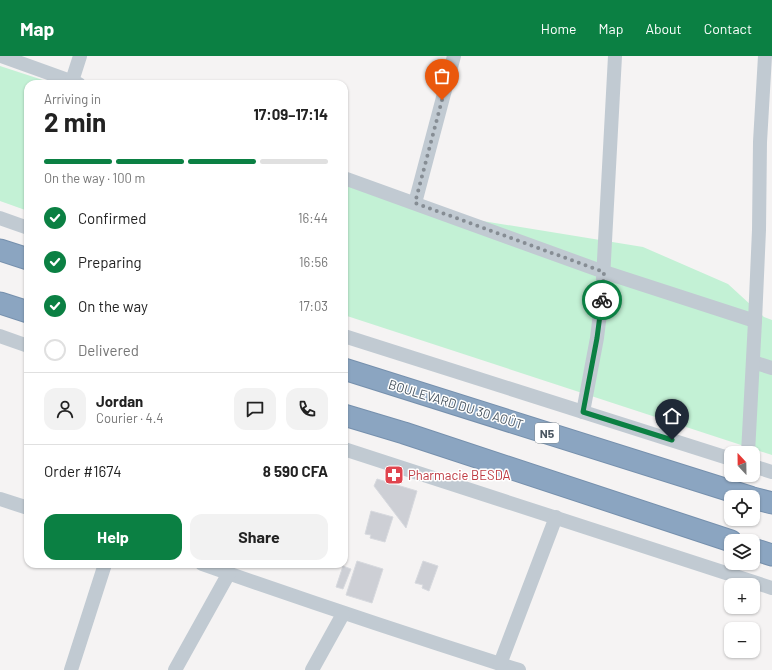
<!DOCTYPE html>
<html lang="en">
<head>
<meta charset="utf-8">
<style>
  body { margin:0; font-family:Barlow,sans-serif; background:#f2f2f2; color:#222; height:100vh; display:flex; flex-direction:column; font-size:15px; white-space:nowrap }
  * { box-sizing:border-box; margin:0 }
  p { font-size:13px; color:#767676 }
  .icon { flex:none; width:22px; height:22px; fill:none; stroke:currentColor; stroke-width:2; stroke-linecap:round; stroke-linejoin:round }
  .map { position:relative; flex:1; overflow:hidden }
  .drawer { position:absolute; left:24px; top:24px; width:324px; height:488px; display:flex; flex-direction:column; background:#fff; border-radius:12px; box-shadow:0 1px 3px #0004 }
  .drawer>* { flex:none }
  .needle { width:26px; rotate:338deg }
  .tools { position:absolute; left:724px; top:390px; display:grid; gap:8px }
  .tools a { display:grid; place-items:center; width:36px; height:36px; border-radius:8px; background:#fff; box-shadow:0 1px 3px #0004; font-size:20px }
  .pin { position:absolute; display:grid; place-items:center; width:34px; height:34px; color:#fff; margin:-41px -17px; border-radius:50% 50% 50% 0; rotate:-45deg; box-shadow:0 0 4px #0007 }
  .pin .icon { rotate:45deg }
  .courier { position:absolute; display:grid; place-items:center; width:40px; height:40px; margin:-20px; border:3px solid #0b8043; border-radius:50%; background:#fff; color:#222; box-shadow:0 1px 5px #0007 }
  .head em { font-style:normal; font-weight:700 }
  .head div { display:flex; flex-direction:column-reverse }
  .head { display:flex; align-items:center; justify-content:space-between; height:68px; padding:0 20px }
  h1 { font-size:26px; font-weight:700; line-height:30px }
  .bar { display:grid; grid-template-columns:repeat(4,1fr); gap:6px 4px; align-content:center; height:48px; padding:0 20px }
  .bar i { height:5px; border-radius:3px; background:#e0e0e0 }
  .bar .on { background:#0b8043 }
  .bar p { grid-column:span 4 }
  .line { display:flex; align-items:center; gap:10px; padding:0 20px; border-top:1px solid #e0e0e0 }
  .line div { flex:1 }
  .round { display:grid; place-items:center; flex:none; width:42px; height:42px; border-radius:12px; background:#f2f2f2 }
  ol { padding:0 20px; list-style:none }
  li { display:flex; align-items:center; gap:12px; height:44px }
  li p { margin-inline-start:auto }
  li .icon { padding:4px; border-radius:50%; background:#0b8043; color:#fff; stroke-width:4 }
  li:last-child { color:#767676 }
  li i { width:22px; height:22px; border:2px solid #e0e0e0; border-radius:50% }
  .primary-button { display:flex; gap:8px; margin-top:auto; padding:8px 20px }
  .primary-button a { flex:1; height:46px; border-radius:12px; background:#0b8043; color:#fff; font-size:16px; font-weight:700; line-height:46px; text-align:center }
  .primary-button a+a { background:#f2f2f2; color:#222 }
  header { display:flex; align-items:center; gap:24px; box-sizing:border-box; height:56px; padding:0 20px; background:#0b8043; color:#fff }
  header strong { font-size:19px }
  nav { display:flex; gap:22px; margin-inline-start:auto; font-size:14px }
  .map>svg:first-child { display:block }
</style>
</head>
<body>
<header>
<strong>Map</strong>
<nav><a>Home</a><a>Map</a><a>About</a><a>Contact</a></nav>
</header>
<div class="map">
<svg width="772" height="614" viewBox="0 0 772 614">
  <rect width="100%" height="100%" fill="#f5f3f3"/>
  <g fill="#c3f1d5">
    <path d="M0 10 55 28H28V155L0 145Z"/>
    <path d="M344 128 421 155 643 191 728 228 764 261 772 264V399L344 259Z"/>
  </g>
  <g fill="#cdcfd5" stroke="#d7d9de">
    <path d="M377 423 417 435 406 472 374 430Z"/>
    <path d="M371 455 393 461 385 486 370 482 371 479 365 478Z"/>
    <path d="M357 505 383 513 372 547 346 539Z"/>
    <path d="M423 505 438 510 429 535 422 532 423 529 415 527Z"/>
    <path d="M343 510 351 513 343 533 336 531Z"/>
  </g>
  <g fill="none" stroke-linecap="round" stroke-linejoin="round">
    <g stroke="#7690ad" stroke-width="23">
      <g id="highway">
        <path d="M0 194 28 203"/>
        <path d="M0 247 28 256"/>
        <path d="M344 313 750 441"/>
        <path d="M344 359 404 377 731 485"/>
        <path d="M753 442 772 447"/>
        <path d="M753 493 772 499"/>
      </g>
    </g>
    <g stroke="#c1cad2" stroke-width="14">
      <path d="M1 0 79 28"/>
      <path d="M72 25 80 0"/>
      <path d="M344 122 604 216 755 265"/>
      <path d="M415 147 454 0"/>
      <path d="M0 162 28 172"/>
      <path d="M0 280 28 290"/>
      <path d="M344 280 731 403"/>
      <path d="M753 306 772 312"/>
      <path d="M583 356 597 282 602 241 615 0"/>
      <path d="M344 393 772 532"/>
      <path d="M748 397 755 265 759 174 760 86 765 0"/>
      <path d="M753 410 772 416"/>
      <path d="M0 443 28 452"/>
      <path d="M202 508C307 545 412 580 519 614"/>
      <path d="M500 608 556 461"/>
      <path d="M71 614 105 508"/>
      <path d="M175 614 229 517"/>
      <path d="M312 614 343 558"/>
    </g>
    <use href="#highway" stroke="#8ba5c1" stroke-width="21"/>
  </g>
  <g fill="none" stroke-linecap="round" stroke-linejoin="round">
    <path stroke="#868d94" stroke-width="4" stroke-dasharray="0 7.2" d="M442 44 415 147 604 216 602 244"/>
    <path stroke="#0b8043" stroke-width="5" d="M602 244 597 282 583 356 672 384"/>
  </g>
  <defs>
    <g id="pharmacy-square" transform="scale(1)"><rect x="-9" y="-9" width="18" height="18" rx="4" fill="#e0444e" stroke="#fff"/><path d="M-2-6h4v4h4v4h-4v4h-4v-4h-4v-4h4Z" fill="#fff"/></g>
  </defs>
  <g fill-rule="evenodd">
    <use href="#pharmacy-square" x="394" y="419"/>
  </g>
  <g text-anchor="middle" dominant-baseline="central" stroke-width="3" stroke-linejoin="round" paint-order="stroke">
    <rect fill="#fff" stroke="#808990" stroke-width="1" x="535" y="367" width="24" height="20" rx="3"/>
    <g font-size="12" font-weight="bold" fill="#4a5661">
      <text x="547" y="377">N5</text>
    </g>
    <g font-size="13" fill="#4a5661" stroke="#fff">
      <text transform="translate(456 348) rotate(17)">BOULEVARD DU 30 AOÛT</text>
    </g>
    <g font-size="13" fill="#be3a42" stroke="#fff" text-anchor="start">
      <text x="408" y="419">Pharmacie BESDA</text>
    </g>
  </g>
</svg>
<div class="tools">
<a><svg class="needle" viewBox="-14 -14 28 28"><path d="M0-13l5 13h-10z" fill="#e53935"/><path d="M0 13l5-13h-10z" fill="#767676"/></svg></a>
<a><svg class="icon" aria-label="locate" viewBox="0 0 24 24"><circle cx="12" cy="12" r="6"/><path d="M12 2v4M12 18v4M2 12h4M18 12h4"/></svg></a>
<a><svg class="icon" aria-label="layers" viewBox="0 0 24 24"><path d="M12 4l9 5-9 5-9-5zM3 14l9 5 9-5"/></svg></a>
<a>+</a>
<a>−</a>
</div>
<div class="pin" style="left:442px;top:44px;background:#ea580c"><svg class="icon" aria-label="bag" viewBox="0 0 24 24"><path d="M5 8h14l-1 12H6zM9 8a3 3 0 0 1 6 0"/></svg></div>
<div class="pin" style="left:672px;top:384px;background:#1f2937"><svg class="icon" aria-label="home" viewBox="0 0 24 24"><path d="M3 11l9-7 9 7M6 9v11h12V9"/></svg></div>
<div class="courier" style="left:602px;top:244px"><svg class="icon" aria-label="bike" viewBox="0 0 24 24"><circle cx="6" cy="16" r="4"/><circle cx="18" cy="16" r="4"/><path d="M6 16l4-8h5l3 8M10 8l3 8H6M13 5h3"/></svg></div>
<section class="drawer">
<div class="head"><div><h1>2 min</h1><p>Arriving in</p></div><em>17:09–17:14</em></div>
<div class="bar"><i class="on"></i><i class="on"></i><i class="on"></i><i></i><p>On the way · 100 m</p></div>
<ol>
<li><svg class="icon" aria-label="check" viewBox="0 0 24 24"><path d="M5 12l5 5 9-10"/></svg>Confirmed<p>16:44</p></li>
<li><svg class="icon" aria-label="check" viewBox="0 0 24 24"><path d="M5 12l5 5 9-10"/></svg>Preparing<p>16:56</p></li>
<li><svg class="icon" aria-label="check" viewBox="0 0 24 24"><path d="M5 12l5 5 9-10"/></svg>On the way<p>17:03</p></li>
<li><i></i>Delivered</li>
</ol>
<div class="line" style="height:72px"><a class="round"><svg class="icon" aria-label="person" viewBox="0 0 24 24"><circle cx="12" cy="8" r="4"/><path d="M4 21q1-7 8-7t8 7"/></svg></a><div><b>Jordan</b><p>Courier · 4.4</p></div><a class="round"><svg class="icon" aria-label="chat" viewBox="0 0 24 24"><path d="M4 5h16v11H9l-5 4z"/></svg></a><a class="round"><svg class="icon" aria-label="phone" viewBox="0 0 24 24"><path d="M5 4h4l2 5-3 2q2 4 5 5l2-3 5 2v4C11 20 4 13 5 4z"/></svg></a></div>
<div class="line" style="height:52px"><div>Order #1674</div><b>8 590 CFA</b></div>
<div class="primary-button"><a>Help</a><a>Share</a></div>
</section>
</div>
</body>
</html>
